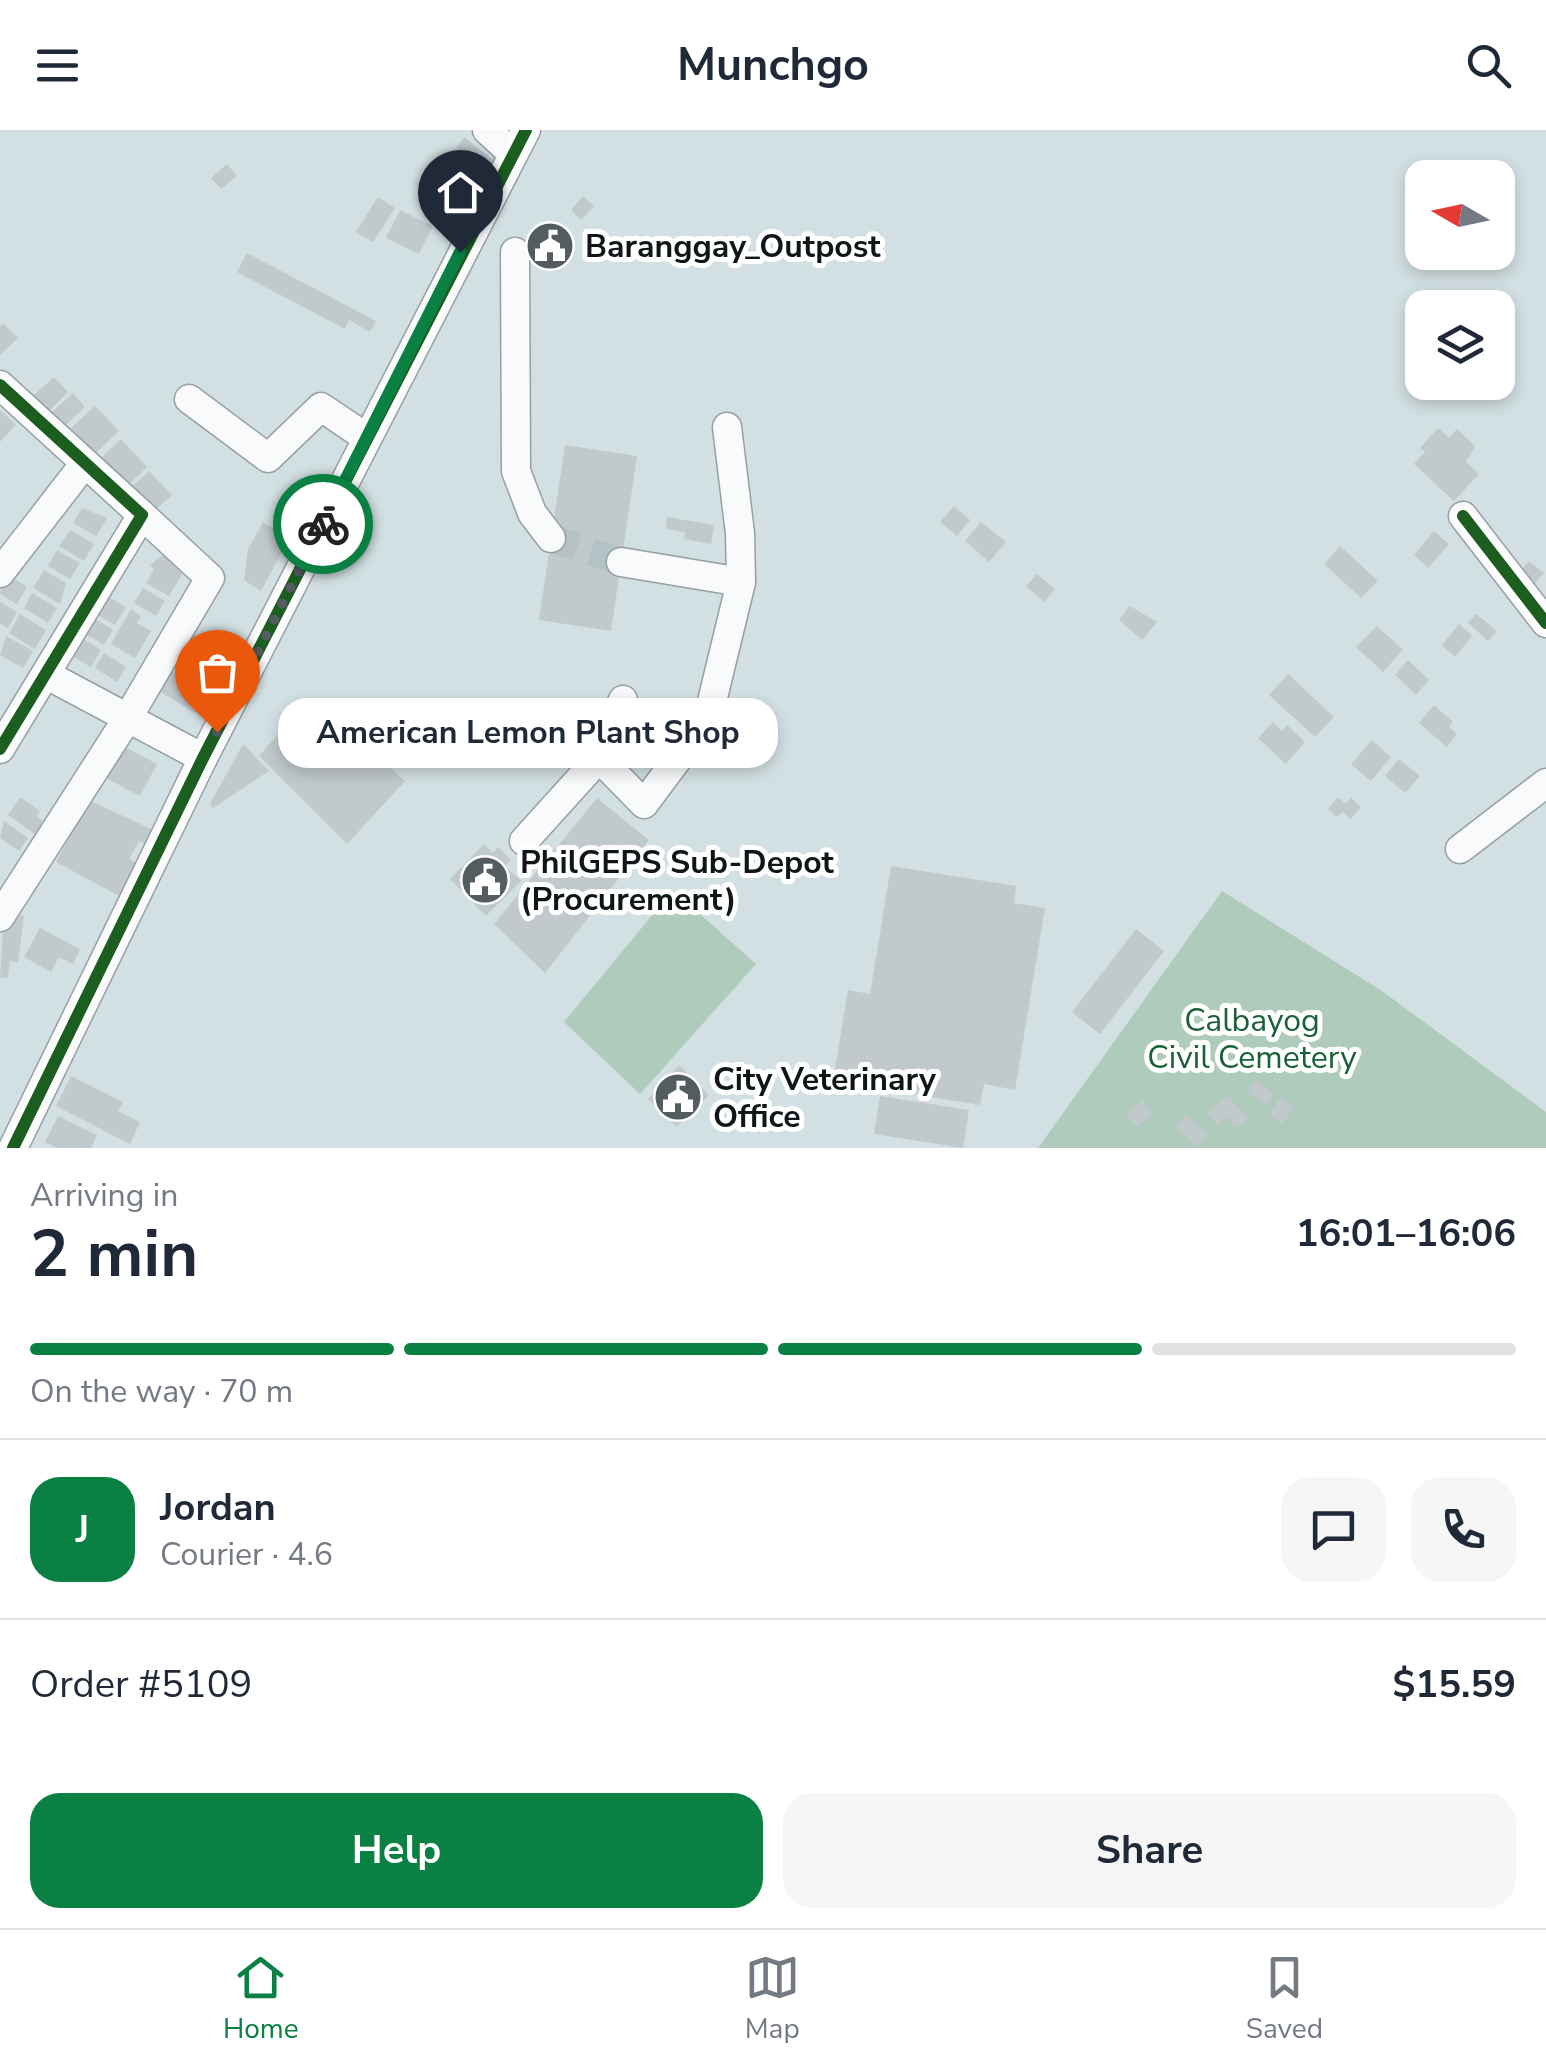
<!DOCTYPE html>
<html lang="en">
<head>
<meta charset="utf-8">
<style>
  body { margin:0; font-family:"Nunito Sans",sans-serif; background:#f6f6f7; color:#1f2937; height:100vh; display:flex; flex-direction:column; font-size:38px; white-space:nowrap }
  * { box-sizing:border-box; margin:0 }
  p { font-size:32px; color:#747a83 }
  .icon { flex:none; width:55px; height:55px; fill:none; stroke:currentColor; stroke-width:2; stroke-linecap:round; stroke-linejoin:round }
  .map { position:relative; height:1018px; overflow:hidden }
  .details { display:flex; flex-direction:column; background:#fff; flex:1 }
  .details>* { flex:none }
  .needle { width:65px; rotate:279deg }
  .tools { position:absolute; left:1405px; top:30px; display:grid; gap:20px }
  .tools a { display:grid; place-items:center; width:110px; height:110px; border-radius:20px; background:#fff; box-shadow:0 5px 15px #0003; font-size:50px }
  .pin { position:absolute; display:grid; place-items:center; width:85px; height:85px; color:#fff; margin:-102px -42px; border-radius:50% 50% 50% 0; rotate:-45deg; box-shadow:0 0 10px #0007 }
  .pin .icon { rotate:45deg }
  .courier { position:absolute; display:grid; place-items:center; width:100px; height:100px; margin:-50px; border:8px solid #0b8043; border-radius:50%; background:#fff; color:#222; box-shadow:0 2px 12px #0007 }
  .bubble { position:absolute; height:70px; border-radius:30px; background:#fff; box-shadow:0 5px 15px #0003; font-size:32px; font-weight:700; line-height:70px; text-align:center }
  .summary em { font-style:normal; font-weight:700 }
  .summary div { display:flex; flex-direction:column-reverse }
  .summary { display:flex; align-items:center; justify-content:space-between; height:170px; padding:0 30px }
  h1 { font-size:65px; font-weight:700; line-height:75px }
  .bar { display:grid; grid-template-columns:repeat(4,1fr); gap:15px 10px; align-content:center; height:120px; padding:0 30px }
  .bar i { height:12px; border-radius:8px; background:#e0e1e3 }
  .bar .on { background:#0b8043 }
  .bar p { grid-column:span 4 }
  .line { display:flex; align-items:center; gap:25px; padding:0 30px; border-top:2px solid #e0e1e3 }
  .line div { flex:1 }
  .round { display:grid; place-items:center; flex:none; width:105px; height:105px; border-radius:30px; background:#f6f6f7 }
  .button { display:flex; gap:20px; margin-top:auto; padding:20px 30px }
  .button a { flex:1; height:115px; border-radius:30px; background:#0b8043; color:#fff; font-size:40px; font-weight:700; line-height:115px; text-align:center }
  .button a+a { background:#f6f6f7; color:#1f2937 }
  header { display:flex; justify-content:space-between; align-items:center; height:130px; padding:0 30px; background:#fff; font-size:45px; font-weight:700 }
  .dock { display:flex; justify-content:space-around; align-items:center; height:140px; border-top:2px solid #e0e1e3; background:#fff; font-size:28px; color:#747a83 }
  .dock a { display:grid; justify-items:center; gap:5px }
  .dock .on { color:#0b8043 }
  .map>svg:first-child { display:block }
</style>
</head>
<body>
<header><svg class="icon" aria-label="menu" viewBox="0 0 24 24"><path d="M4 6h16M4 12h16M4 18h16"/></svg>Munchgo<svg class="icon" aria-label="search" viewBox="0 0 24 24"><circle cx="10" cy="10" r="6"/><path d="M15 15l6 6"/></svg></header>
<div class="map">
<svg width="1546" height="1018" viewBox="0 0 1546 1018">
  <rect width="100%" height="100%" fill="#d3e0e3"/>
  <g fill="#aecbbb">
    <path d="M673 760 756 834 640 964 564 892Z"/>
    <path d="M1222 761 1382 861 1546 982V1018H1038Z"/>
  </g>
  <g fill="#c1c9cd">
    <path d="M464 7 496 32 488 42 456 18Z"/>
    <path d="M227 34 237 46 221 59 211 48Z"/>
    <path d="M583 66 594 76 581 90 571 80Z"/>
    <path d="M378 67 395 78 373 112 356 102Z"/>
    <path d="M400 80 433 96 419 124 386 108Z"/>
    <path d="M540 96 572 122 562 137 527 110Z"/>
    <path d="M247 123 376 191 370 202 349 190 345 199 237 142Z"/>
    <path d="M3 193 18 208 0 225V196Z"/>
    <path d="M54 247 68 262 47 283 24 274Z"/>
    <path d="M73 263 85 277 65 296 52 282Z"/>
    <path d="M95 276 119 301 95 324 71 298Z"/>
    <path d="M0 280 16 295 0 312Z"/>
    <path d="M1438 298 1449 308 1457 299 1475 316 1466 332 1479 344 1454 371 1414 334 1425 322 1420 318Z"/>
    <path d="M121 309 147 337 122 361 96 333Z"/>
    <path d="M565 315 637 326 611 501 539 490Z"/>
    <path d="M149 341 172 365 152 383 127 361Z"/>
    <path d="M954 376 970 390 957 406 940 392Z"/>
    <path d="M82 378 107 388 96 406 73 393Z"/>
    <path d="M667 387 714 395 711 414 684 409 685 402 666 399Z"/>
    <path d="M263 392 289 409 261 461 244 450 248 419Z"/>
    <path d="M981 392 1006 412 989 432 965 411Z"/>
    <path d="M70 400 94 414 84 431 59 416Z"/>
    <path d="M1434 401 1449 414 1428 438 1414 425Z"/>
    <path d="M1340 416 1378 451 1361 468 1324 434Z"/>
    <path d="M57 420 80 433 70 449 48 436Z"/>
    <path d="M164 424 182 444 169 466 146 453 154 440 150 435Z"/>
    <path d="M1529 431 1544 443 1531 458 1517 446Z"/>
    <path d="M44 440 66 453 60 474 33 458Z"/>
    <path d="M3 442 27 457 17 474 0 464Z"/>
    <path d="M1037 444 1055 459 1044 472 1026 456Z"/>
    <path d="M143 458 165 471 156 486 134 473Z"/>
    <path d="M32 463 57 478 48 493 24 478Z"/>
    <path d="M103 464 126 477 115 495 92 482Z"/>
    <path d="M0 472 17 482 8 498 0 494Z"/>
    <path d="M1130 476 1157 492 1142 510 1119 490Z"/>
    <path d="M131 479 141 486 137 493 151 501 135 528 111 514Z"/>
    <path d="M20 484 46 500 35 519 9 503Z"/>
    <path d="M1476 484 1497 501 1488 511 1468 493Z"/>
    <path d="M91 486 113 500 104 515 82 502Z"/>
    <path d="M1459 494 1472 506 1455 527 1442 515Z"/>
    <path d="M1377 496 1403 520 1383 542 1356 517Z"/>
    <path d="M75 504 101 520 91 537 64 522Z"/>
    <path d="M6 506 33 521 23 538 0 525Z"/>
    <path d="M104 523 126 537 117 552 95 538Z"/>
    <path d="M1408 530 1429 550 1416 565 1395 545Z"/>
    <path d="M171 541 221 570 209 591 159 561Z"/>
    <path d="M1288 544 1334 587 1315 607 1269 565Z"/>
    <path d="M310 568 405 651 347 714 259 626Z"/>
    <path d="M1434 575 1453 592 1449 597 1457 604 1447 617 1419 593Z"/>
    <path d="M1273 592 1282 601 1287 595 1305 612 1286 634 1258 608Z"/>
    <path d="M1372 610 1391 627 1371 651 1351 634Z"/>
    <path d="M243 614 269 641 213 678 210 674Z"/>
    <path d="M123 616 157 634 140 666 106 648Z"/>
    <path d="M1399 629 1420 646 1405 663 1385 646Z"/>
    <path d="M20 667 40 681 36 686 45 692 36 705 8 685Z"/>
    <path d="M1338 667 1346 674 1351 668 1361 677 1351 689 1343 682 1337 687 1328 679Z"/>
    <path d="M597 668 649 710 545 843 494 794Z"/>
    <path d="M89 670 153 700 145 714 139 711 129 729 137 733 119 766 56 732Z"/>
    <path d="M4 691 28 708 19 721 0 708Z"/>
    <path d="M484 714 493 723 498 717 511 730 505 736 521 751 486 786 450 749Z"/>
    <path d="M891 736 1016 756 1014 773 1045 778 1015 960 984 954 980 975 833 951 848 860 870 864Z"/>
    <path d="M4 783 24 786 18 832 10 831 8 848 0 847Z"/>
    <path d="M40 798 80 819 73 834 59 827 51 842 24 827Z"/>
    <path d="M1136 799 1164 821 1100 904 1072 882Z"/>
    <path d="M679 935 709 965 677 997 648 969Z"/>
    <path d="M71 946 123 972 118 981 140 992 130 1014 56 976Z"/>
    <path d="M1256 950 1274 964 1266 975 1248 962Z"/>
    <path d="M1227 965 1248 988 1237 998 1227 987 1217 995 1207 984Z"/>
    <path d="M880 966 969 980 963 1018 874 1004Z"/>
    <path d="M1281 967 1295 977 1282 994 1269 984Z"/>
    <path d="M1142 970 1153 983 1137 997 1126 985Z"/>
    <path d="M1186 985 1208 1004 1198 1017 1176 997Z"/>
    <path d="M58 986 97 1005 91 1018H57L45 1012Z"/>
  </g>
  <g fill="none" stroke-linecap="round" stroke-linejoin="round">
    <path stroke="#b5c2c5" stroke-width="28" stroke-dasharray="28 14" stroke-linecap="butt" d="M551 408 621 432"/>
    <g stroke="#96a0a2" stroke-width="31">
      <g id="minor">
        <path d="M487 0 513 24"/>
        <path d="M515 122 516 341 532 383 551 408"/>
        <path d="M0 255 142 385 0 619"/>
        <path d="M189 269 268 328 321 277 367 308"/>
        <path d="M1463 386 1546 493"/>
        <path d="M621 432 741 452"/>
        <path d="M0 443 85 333"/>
        <path d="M47 545 203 628"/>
        <path d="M599 628 644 674 708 588 741 452 740 403 727 297"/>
        <path d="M524 711 599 628 623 570"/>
        <path d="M1460 719 1546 653"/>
        <path d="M0 787 127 589 210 448 142 385"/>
        <path d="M13 1018 203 628 526 0"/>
      </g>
    </g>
    <use href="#minor" stroke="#f8fafb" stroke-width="28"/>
    <g stroke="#fff" stroke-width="19">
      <g id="cycleway">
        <path d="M0 255 142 385 0 619"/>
        <path d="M1463 386 1546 493"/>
        <path d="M13 1018 203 628 526 0"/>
      </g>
    </g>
    <use href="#cycleway" stroke="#1b5e20" stroke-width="12"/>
  </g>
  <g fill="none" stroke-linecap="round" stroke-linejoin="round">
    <path stroke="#535d5f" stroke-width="10" stroke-dasharray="0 18" d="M217 602 323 394"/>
    <path stroke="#0b8043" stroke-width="12" d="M323 394 460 122"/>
  </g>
  <defs>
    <g id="civic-disc" transform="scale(2.5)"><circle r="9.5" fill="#535d5f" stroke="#fff"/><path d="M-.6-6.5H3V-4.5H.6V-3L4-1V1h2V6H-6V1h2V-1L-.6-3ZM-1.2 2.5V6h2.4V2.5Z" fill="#fff"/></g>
  </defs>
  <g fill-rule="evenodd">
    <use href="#civic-disc" x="550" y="116"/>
    <use href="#civic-disc" x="485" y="750"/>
    <use href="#civic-disc" x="678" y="967"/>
  </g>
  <g text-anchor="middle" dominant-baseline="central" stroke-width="10" stroke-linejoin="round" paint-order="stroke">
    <g font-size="32" font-weight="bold" fill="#0e1618" stroke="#fff" text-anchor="start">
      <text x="585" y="116">Baranggay_Outpost</text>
      <text x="520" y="732">PhilGEPS Sub-Depot<tspan x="520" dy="37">(Procurement)</tspan></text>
      <text x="713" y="949">City Veterinary<tspan x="713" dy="37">Office</tspan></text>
    </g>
    <g font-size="32" fill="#1b6137" stroke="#fff">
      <text x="1252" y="890">Calbayog<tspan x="1252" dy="37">Civil Cemetery</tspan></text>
    </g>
  </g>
</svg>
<div class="tools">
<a><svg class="needle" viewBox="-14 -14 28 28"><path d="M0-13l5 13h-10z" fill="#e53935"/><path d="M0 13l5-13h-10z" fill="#747a83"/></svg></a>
<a><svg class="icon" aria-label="layers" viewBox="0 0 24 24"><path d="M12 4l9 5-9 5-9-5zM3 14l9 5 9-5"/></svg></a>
</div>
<div class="pin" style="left:217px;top:602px;background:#ea580c"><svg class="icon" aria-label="bag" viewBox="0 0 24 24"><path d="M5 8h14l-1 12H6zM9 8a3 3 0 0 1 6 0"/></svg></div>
<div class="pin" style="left:460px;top:122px;background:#1f2937"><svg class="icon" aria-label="home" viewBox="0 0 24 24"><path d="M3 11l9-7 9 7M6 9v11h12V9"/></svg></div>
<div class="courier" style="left:323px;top:394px"><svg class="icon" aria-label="bike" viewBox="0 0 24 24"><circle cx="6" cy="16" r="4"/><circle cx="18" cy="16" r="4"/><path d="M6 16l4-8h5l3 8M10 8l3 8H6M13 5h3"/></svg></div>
<div class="bubble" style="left:278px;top:568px;width:500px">American Lemon Plant Shop</div>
</div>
<section class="details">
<div class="summary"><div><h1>2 min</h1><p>Arriving in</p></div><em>16:01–16:06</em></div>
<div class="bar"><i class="on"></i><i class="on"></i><i class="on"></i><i></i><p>On the way · 70 m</p></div>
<div class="line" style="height:180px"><b class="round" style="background:#0b8043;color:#fff">J</b><div><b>Jordan</b><p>Courier · 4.6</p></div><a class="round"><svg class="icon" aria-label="chat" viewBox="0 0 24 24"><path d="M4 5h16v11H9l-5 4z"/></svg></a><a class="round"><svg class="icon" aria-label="phone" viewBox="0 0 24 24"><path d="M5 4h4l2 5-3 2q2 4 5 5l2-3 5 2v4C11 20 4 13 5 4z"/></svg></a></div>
<div class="line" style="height:130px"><div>Order #5109</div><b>$15.59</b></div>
<div class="button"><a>Help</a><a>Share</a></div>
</section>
<nav class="dock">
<a class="on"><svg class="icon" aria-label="home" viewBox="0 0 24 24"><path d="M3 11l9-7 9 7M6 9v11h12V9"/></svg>Home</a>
<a><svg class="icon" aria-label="map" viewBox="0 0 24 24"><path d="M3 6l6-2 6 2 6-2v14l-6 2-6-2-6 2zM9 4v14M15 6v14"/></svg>Map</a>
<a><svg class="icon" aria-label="saved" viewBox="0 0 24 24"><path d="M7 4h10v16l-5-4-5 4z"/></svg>Saved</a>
</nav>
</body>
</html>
